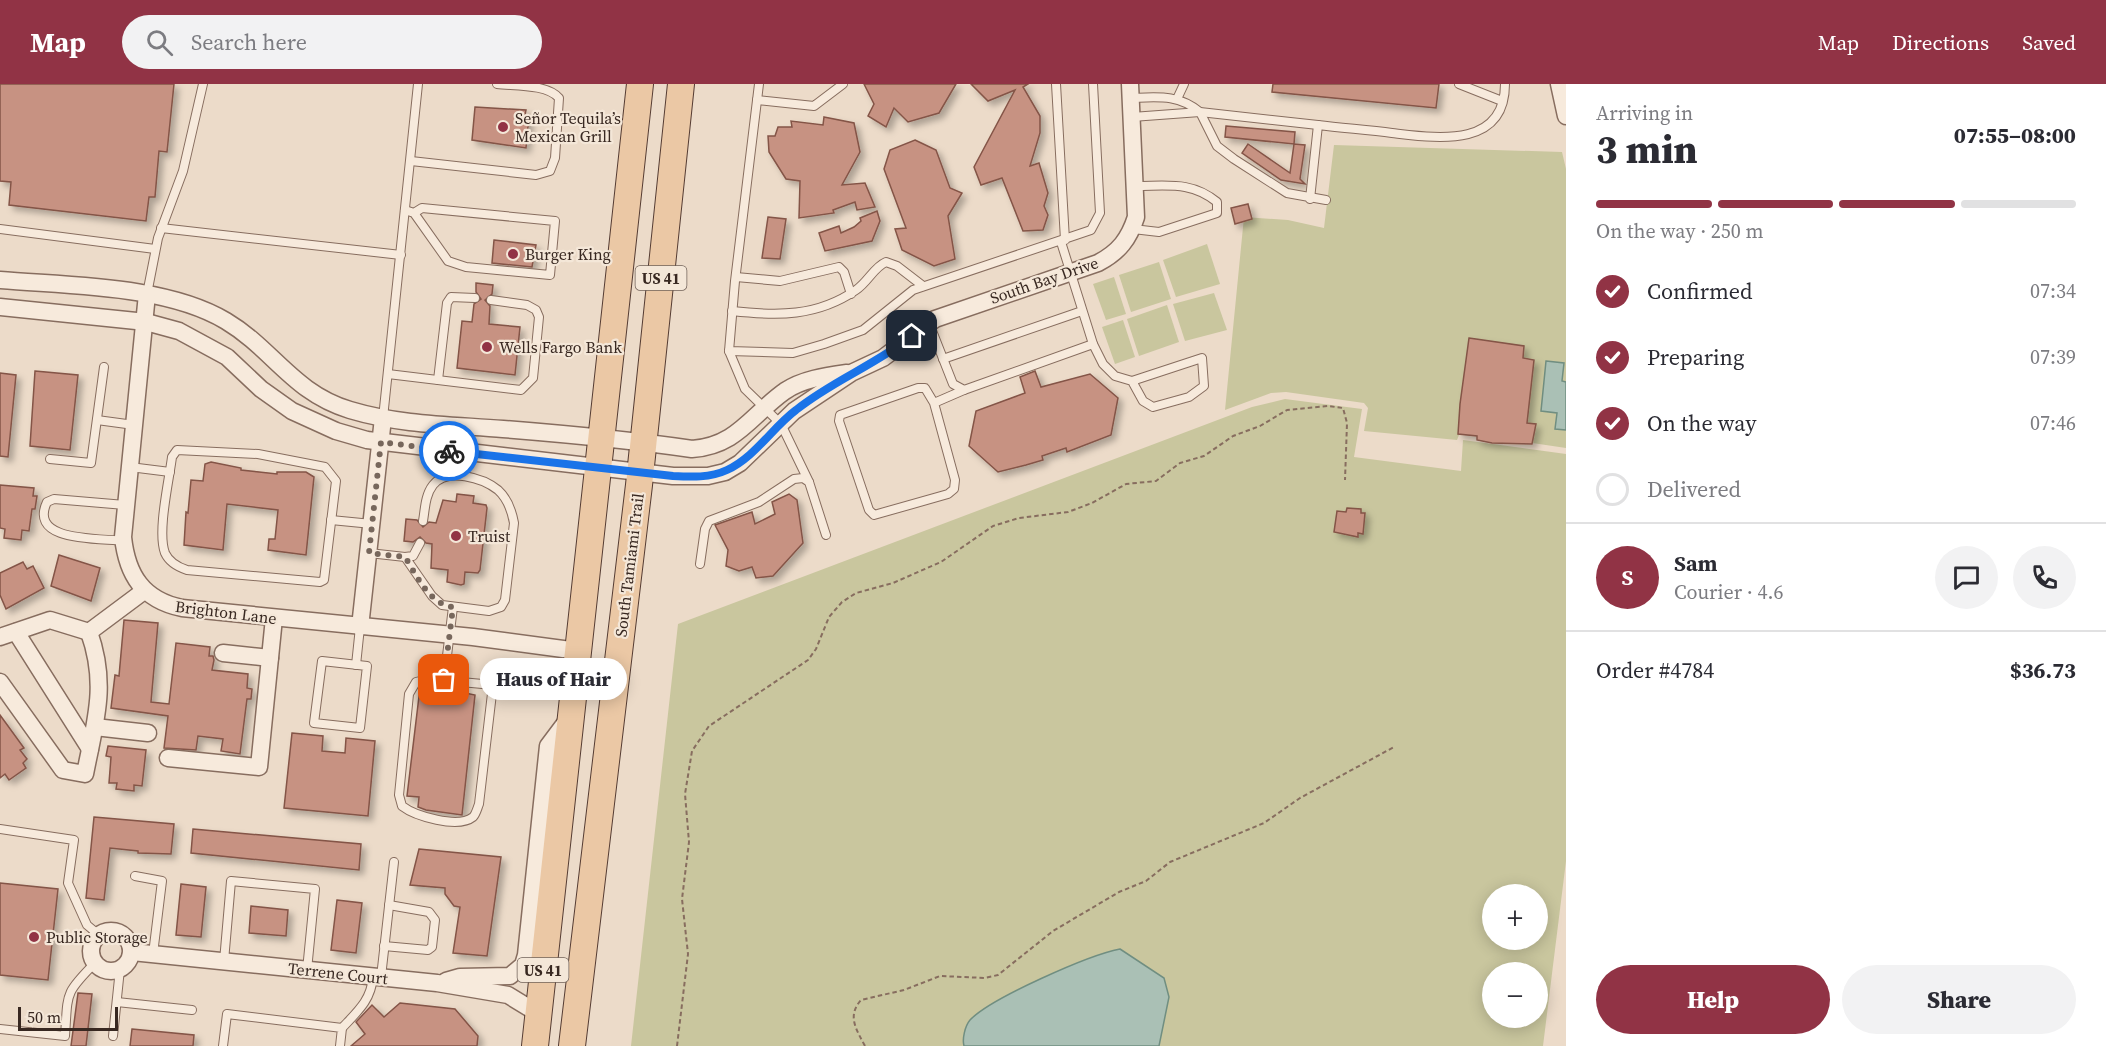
<!DOCTYPE html>
<html lang="en">
<head>
<meta charset="utf-8">
<style>
  body { margin:0; font-family:"Source Serif 4",serif; background:#f2f2f3; color:#2b2b33; height:100vh; display:flex; flex-direction:column; font-size:22px; white-space:nowrap }
  * { box-sizing:border-box; margin:0 }
  p { font-size:20px; color:#7c7c81 }
  .icon { flex:none; width:33px; height:33px; fill:none; stroke:currentColor; stroke-width:2; stroke-linecap:round; stroke-linejoin:round }
  .map { position:relative; flex:1; overflow:hidden }
  .sheet { display:flex; flex-direction:column; background:#fff; width:540px }
  .sheet>* { flex:none }
  .controls { position:absolute; left:1482px; top:800px; display:grid; gap:12px }
  .controls a { display:grid; place-items:center; width:66px; height:66px; border-radius:50%; background:#fff; box-shadow:0 3px 15px #0003; font-size:30px }
  .scale { position:absolute; left:18px; bottom:15px; width:100px; box-sizing:border-box; padding-left:6px; border:3px solid #382821; border-top:0; font-size:16px; line-height:21px; white-space:nowrap; color:#382821; -webkit-text-stroke:4px #f4e7d8; paint-order:stroke }
  .pin { position:absolute; display:grid; place-items:center; width:51px; height:51px; color:#fff; margin:-26px; border-radius:12px; box-shadow:0 3px 9px #0006 }
  .courier { position:absolute; display:grid; place-items:center; width:60px; height:60px; margin:-30px; border:4px solid #1a73e8; border-radius:50%; background:#fff; color:#222; box-shadow:0 2px 8px #0007 }
  .bubble { position:absolute; height:42px; border-radius:21px; background:#fff; box-shadow:0 3px 15px #0003; font-size:20px; font-weight:800; line-height:42px; text-align:center }
  .headline em { font-style:normal; font-weight:800 }
  .headline div { display:flex; flex-direction:column-reverse }
  .headline { display:flex; align-items:center; justify-content:space-between; height:102px; padding:0 30px }
  h1 { font-size:39px; font-weight:800; line-height:45px }
  .bar { display:grid; grid-template-columns:repeat(4,1fr); gap:9px 6px; align-content:center; height:72px; padding:0 30px }
  .bar i { height:8px; border-radius:4px; background:#e1e1e2 }
  .bar .active { background:#913345 }
  .bar p { grid-column:span 4 }
  .line { display:flex; align-items:center; gap:15px; padding:0 30px; border-top:2px solid #e1e1e2 }
  .line div { flex:1 }
  .round { display:grid; place-items:center; flex:none; width:63px; height:63px; border-radius:32px; background:#f2f2f3 }
  ol { padding:0 30px; list-style:none }
  li { display:flex; align-items:center; gap:18px; height:66px }
  li p { margin-inline-start:auto }
  li .icon { padding:6px; border-radius:50%; background:#913345; color:#fff; stroke-width:4 }
  li:last-child { color:#7c7c81 }
  li i { width:33px; height:33px; border:3px solid #e1e1e2; border-radius:50% }
  .primary-button { display:flex; gap:12px; margin-top:auto; padding:12px 30px }
  .primary-button a { flex:1; height:69px; border-radius:36px; background:#913345; color:#fff; font-size:24px; font-weight:800; line-height:69px; text-align:center }
  .primary-button a+a { background:#f2f2f3; color:#2b2b33 }
  header { display:flex; align-items:center; gap:36px; box-sizing:border-box; height:84px; padding:0 30px; background:#913345; color:#fff }
  header strong { font-size:28px }
  nav { display:flex; gap:33px; margin-inline-start:auto; font-size:21px }
  .search { width:420px; height:54px; background:#f2f2f3; display:flex; align-items:center; gap:15px; box-sizing:border-box; padding:0 21px; border-radius:33px; color:#7c7c81; font-size:22px }
  main { display:flex; flex:1; min-height:0 }
  .map>svg:first-child { display:block }
</style>
</head>
<body>
<header>
<strong>Map</strong>
<div class="search"><svg class="icon" aria-label="search" viewBox="0 0 24 24"><circle cx="10" cy="10" r="6"/><path d="M15 15l6 6"/></svg>Search here</div>
<nav><a>Map</a><a>Directions</a><a>Saved</a></nav>
</header>
<main>
<div class="map">
<svg width="1566" height="962" viewBox="0 0 1566 962">
  <defs>
    <filter id="shadow"><feDropShadow dx="4.5" dy="4.5" stdDeviation="3" flood-color="#0004"/></filter>
  </defs>
  <rect width="100%" height="100%" fill="#ecdbc9"/>
  <g fill="#c9c69e" fill-rule="evenodd">
    <path d="M1334 61 1562 68 1566 85V364L1464 349 1459 351 1457 356 1364 347 1368 324 1364 319 1286 308 1271 309 1225 326 1244 133 1288 136 1324 144Z"/>
    <path d="M1207 160 1220 200 1176 213 1163 176Z"/>
    <path d="M1159 178 1171 215 1131 228 1119 191Z"/>
    <path d="M1114 193 1126 230 1106 236 1093 200Z"/>
    <path d="M1214 209 1227 246 1185 257 1173 220Z"/>
    <path d="M1167 221 1179 258 1139 272 1127 235Z"/>
    <path d="M1123 236 1135 273 1115 280 1102 243Z"/>
    <path d="M1285 315 1362 325 1354 373 1461 387 1463 356 1566 370V777L1543 962H631L678 540 1252 323ZM1492 810H1538V855H1492ZM1492 888H1538V933H1492Z"/>
  </g>
  <g fill="#aac0b5" stroke="#708e81" stroke-width="1.5">
    <path d="M1546 277 1564 279 1562 297 1566 298V346L1555 345 1557 329 1541 327Z"/>
    <path d="M1120 865 1164 894 1169 913 1159 962H964C962 955 965 942 970 936 991 914 1089 871 1120 865Z"/>
  </g>
  <g fill="#c79282" stroke="#845447" stroke-width="1.5" filter="url(#shadow)">
    <path d="M0 0H174L167 68 159 67 155 113H149L146 137 9 121 11 98 0 97Z"/>
    <path d="M864 0H956L939 29 908 38 894 24 886 43 868 32 874 20Z"/>
    <path d="M971 0H1028L1023 3 1040 32V49L1030 82 1039 79 1048 109 1044 122 1048 131 1043 146 1023 147 1002 94 981 101 974 83 1015 6 988 17Z"/>
    <path d="M1273 0H1439L1436 24 1272 8Z"/>
    <path d="M475 23 526 26 525 31H529L526 64 472 56Z"/>
    <path d="M824 33 854 39 860 68 842 101 865 99 875 123 857 126 855 118 833 126 834 129 799 134 800 97 786 95 769 68 768 52H775L778 43H792L791 37 823 41Z"/>
    <path d="M1226 42 1295 48 1294 60 1225 53Z"/>
    <path d="M915 56 936 66 950 104 962 109 948 132 955 175 934 182 902 166 895 145 906 144 884 85 890 66Z"/>
    <path d="M1248 60 1290 89 1294 60 1305 61 1300 95 1305 100 1281 96 1242 69Z"/>
    <path d="M1248 120 1252 135 1235 140 1231 124Z"/>
    <path d="M877 127 880 137 872 157 825 167 819 149 839 142 841 149 854 143 861 137 860 134Z"/>
    <path d="M768 133 786 135 780 175 762 174Z"/>
    <path d="M494 156 536 161 532 183 492 179Z"/>
    <path d="M476 199 493 201 492 210 485 216 490 222 489 240 520 243 515 291 457 284 462 237 472 238 474 220 481 215 476 208Z"/>
    <path d="M1469 254 1524 262 1523 274 1534 276 1527 339 1536 340 1532 360 1492 359 1477 356V352L1458 350 1460 320Z"/>
    <path d="M35 287 78 291 70 366 30 362Z"/>
    <path d="M1035 287 1041 303 1090 290 1118 314 1111 351 1067 368 1066 364 1042 372 1043 376 1026 381 998 388 969 362 976 327 1025 309 1020 293Z"/>
    <path d="M0 289 16 291 8 373 0 372Z"/>
    <path d="M211 378 241 384V386L277 390V388H306L314 393 306 471 268 466 269 455H275L278 426 227 420 223 466 184 461 186 428 188 429 191 396 203 397 205 380Z"/>
    <path d="M0 401 34 404 33 412H37L35 425H32L29 447 22 446 21 456 4 454 5 445 0 444Z"/>
    <path d="M457 410 474 412 473 419 486 421 487 424 480 486 478 489 465 488 464 500 461 501 447 498 448 486 431 484 432 460 426 459 420 453 413 458 404 457 406 435 417 436 423 443 429 438 436 439 443 416 456 418Z"/>
    <path d="M789 410 797 416 803 459 773 492 756 494 752 483 739 487 726 482 728 466 715 441 752 428 755 440 775 430 772 418Z"/>
    <path d="M1347 424 1361 425V429H1365L1363 450 1358 449V453L1334 448 1337 427 1346 428Z"/>
    <path d="M59 471 100 484 91 517 51 502Z"/>
    <path d="M23 478 27 485 33 482 44 504 6 525 0 511V489Z"/>
    <path d="M124 536 158 539 151 618 169 620 176 559 210 563 209 572H213L214 576 212 586 248 590 247 604 252 605 251 615H247L240 670 221 667 223 655 198 652 196 666 164 664 168 632 111 624 115 591 119 592Z"/>
    <path d="M437 603 475 611 462 731 426 726 418 723 419 713 407 712 420 604 436 606Z"/>
    <path d="M0 631 24 664 20 666 27 675 23 679 26 684 9 696 5 690 0 694Z"/>
    <path d="M292 649 323 652 322 667 345 669 346 654 375 657 368 732 284 724Z"/>
    <path d="M108 662 146 666 142 702 134 701V707L116 705 117 699H109L111 673 106 672Z"/>
    <path d="M94 733 174 740 171 770 138 769V767L110 764 104 816 86 814Z"/>
    <path d="M193 745 361 760 359 786 191 769Z"/>
    <path d="M419 765 501 773 487 872 453 869 460 823 454 822 445 810V804L410 801Z"/>
    <path d="M0 799 58 805 48 896 0 891Z"/>
    <path d="M181 800 206 803 201 853 176 851Z"/>
    <path d="M337 816 362 819 356 869 331 866Z"/>
    <path d="M251 822 288 826 286 852 249 849Z"/>
    <path d="M78 909 92 910 86 962H71Z"/>
    <path d="M400 919 455 925 478 952 477 962H351L365 950 356 938 372 921 384 933Z"/>
    <path d="M132 945 194 951 193 962H130Z"/>
  </g>
  <g fill="none" stroke-linecap="round" stroke-linejoin="round">
    <g stroke="#876d5f" stroke-width="10">
      <g id="lane">
        <path d="M759 0 735 197 729 267 793 269 824 260 863 246 913 206 1091 146 1100 129 1093 0"/>
        <path d="M1056 0 1065 156"/>
        <path d="M1459 0 1502 17"/>
        <path d="M1131 14C1158 13 1178 10 1200 28L1318 41"/>
        <path d="M1177 15 1184 0"/>
        <path d="M757 16 814 22 843 0"/>
        <path d="M1132 33 1200 28 1217 62 1234 75 1287 109 1326 116"/>
        <path d="M411 77 536 91 550 87 555 74 559 14C547 0 515 2 497 0"/>
        <path d="M1310 115 1318 41C1343 44 1368 46 1392 49 1436 54 1505 65 1505 0"/>
        <path d="M405 126 414 129 422 124 555 137 550 191 466 183 448 177 414 129"/>
        <path d="M161 144 401 171"/>
        <path d="M0 145 155 165"/>
        <path d="M1133 145 1159 148 1217 129V118C1191 97 1168 102 1136 102"/>
        <path d="M1061 158 1093 260 1103 280 1115 292 1132 297 1202 274 1204 302 1189 313 1153 323 1143 317 1132 297"/>
        <path d="M736 193 780 197 839 183 844 188 851 210"/>
        <path d="M147 210 158 154 183 87 203 0"/>
        <path d="M732 227C777 232 817 233 856 206 868 198 874 183 886 178L897 182 923 202"/>
        <path d="M929 239 953 300 964 306 1093 260"/>
        <path d="M729 267 745 305 781 340 809 398"/>
        <path d="M943 275 1082 227"/>
        <path d="M388 290 521 306 533 294 539 233 536 226 527 221 491 216"/>
        <path d="M438 296 447 219 451 213 475 214"/>
        <path d="M934 319 925 304H918L840 331 839 337 869 426 874 431 948 410 954 405 955 396 934 319 964 306"/>
        <path d="M383 334 418 0"/>
        <path d="M97 336 134 341"/>
        <path d="M177 366 258 370 325 383 336 397 324 496 320 498 187 486C178 483 169 478 165 469 157 448 169 397 172 373Z"/>
        <path d="M50 375 91 379 104 283"/>
        <path d="M130 383 170 388"/>
        <path d="M331 436 372 440"/>
        <path d="M123 457C98 454 28 458 47 418L54 415 125 421"/>
        <path d="M420 459 413 472 405 473 432 512 442 521 489 527 501 523 505 516 514 439C512 428 507 414 498 406 483 394 447 383 433 401 425 411 425 426 423 437"/>
        <path d="M369 469 405 473"/>
        <path d="M700 480 705 445 709 437 759 418 794 395 803 394 809 398 826 451"/>
        <path d="M322 577 367 582 360 644 314 639Z"/>
        <path d="M356 581 360 543"/>
        <path d="M429 595 493 601 479 720C477 725 476 730 473 733 458 745 415 732 402 722L399 711 409 610 416 598Z"/>
        <path d="M444 596 453 523"/>
        <path d="M0 745 74 756 68 799 87 841 99 851"/>
        <path d="M135 792 162 797 153 870"/>
        <path d="M384 862 428 866 432 863 435 836 429 828 389 821"/>
        <path d="M224 877 231 797 315 805 307 886"/>
        <path d="M381 893 394 778"/>
        <path d="M117 918 192 926"/>
        <path d="M342 944C358 927 371 916 373 893"/>
        <path d="M0 945 65 952C68 909 64 910 95 879"/>
        <path d="M113 952 120 885"/>
        <path d="M223 962 227 930 342 944 340 962"/>
      </g>
    </g>
    <g stroke="#876d5f" stroke-width="19">
      <g id="street">
        <path d="M1559 0 1566 32"/>
        <path d="M0 196C69 202 166 201 226 237 273 265 293 309 350 326 400 341 451 341 503 345 566 350 630 356 692 365 737 362 751 331 785 307 803 295 826 292 847 289"/>
        <path d="M147 210 123 453C127 491 143 516 182 524L473 553 578 567"/>
        <path d="M0 223 146 238 179 247 227 273 261 305 292 327 336 347 367 356 673 392H708L725 388 740 379 794 327 851 289 883 274 935 235 1098 179C1119 168 1129 155 1136 133L1130 0"/>
        <path d="M360 543 383 334"/>
        <path d="M16 548 90 665"/>
        <path d="M89 548 144 507"/>
        <path d="M0 553 50 536 89 548"/>
        <path d="M223 569 270 574"/>
        <path d="M0 598 63 686 85 690C95 638 108 601 89 548"/>
        <path d="M95 643 148 649"/>
        <path d="M168 674 259 683 274 534"/>
        <circle cx="111" cy="867" r="20"/>
        <path d="M132 868 437 899 508 911 539 930"/>
        <path d="M446 897 460 893 510 892 523 881 526 871 548 662 569 634"/>
      </g>
    </g>
    <g stroke="#553c33" stroke-width="28">
      <g id="primary">
        <path d="M535 962 640 0"/>
        <path d="M572 962 639 401 681 0"/>
      </g>
    </g>
    <g stroke="#876d5f" stroke-width="2" stroke-dasharray="4.5 3" stroke-linecap="butt">
      <path d="M677 962 688 870 682 815 689 758 685 710 692 667 709 642 808 576 816 565 829 533 842 518 856 509 893 499 941 478 993 442 1019 434 1068 428 1092 419 1126 400 1156 397 1180 379 1204 372 1233 352 1260 342 1287 326 1328 322 1343 324 1347 339 1345 396"/>
      <path d="M865 962C856 945 847 932 861 916L904 906 940 892 985 894 998 891 1053 847 1119 808 1146 797 1170 778 1264 739 1300 714 1394 663"/>
    </g>
    <use href="#lane" stroke="#f7eadc" stroke-width="8"/>
    <use href="#street" stroke="#f7eadc" stroke-width="16"/>
    <use href="#primary" stroke="#ebc8a5" stroke-width="26"/>
  </g>
  <g fill="none" stroke-linecap="round" stroke-linejoin="round">
    <path stroke="#77675c" stroke-width="6" stroke-dasharray="0 10.8" d="M444 596 453 523C429 520 417 492 405 473L369 469 381 358 449 367"/>
    <path stroke="#1a73e8" stroke-width="8" d="M449 367 673 392C691 393 710 394 727 386 755 373 772 344 796 326 832 297 875 281 912 252"/>
  </g>
  <g fill="#913345" stroke="#f4e7d8" stroke-width="2">
    <circle cx="503" cy="43" r="6"/>
    <circle cx="513" cy="170" r="6"/>
    <circle cx="487" cy="263" r="6"/>
    <circle cx="456" cy="452" r="6"/>
    <circle cx="34" cy="853" r="6"/>
  </g>
  <g text-anchor="middle" dominant-baseline="central" stroke-width="4.5" stroke-linejoin="round" paint-order="stroke">
    <g fill="#f4e7d8" stroke="#706158" stroke-width="1.5">
      <rect x="635.5" y="182" width="51" height="24" rx="4.5"/>
      <rect x="517.5" y="874" width="51" height="24" rx="4.5"/>
    </g>
    <g font-size="15" font-weight="bold" fill="#382821">
      <text x="661" y="194">US 41</text>
      <text x="543" y="886">US 41</text>
    </g>
    <g font-size="16" fill="#382821" stroke="#f4e7d8" text-anchor="start">
      <text x="515" y="34">Señor Tequila’s<tspan x="515" dy="18">Mexican Grill</tspan></text>
      <text x="525" y="170">Burger King</text>
      <text x="499" y="263">Wells Fargo Bank</text>
      <text x="468" y="452">Truist</text>
      <text x="46" y="853">Public Storage</text>
    </g>
    <g font-size="16" fill="#382821" stroke="#f4e7d8">
      <text transform="translate(1044 196) rotate(-19)">South Bay Drive</text>
      <text transform="translate(629 481) rotate(-83)">South Tamiami Trail</text>
      <text transform="translate(226 528) rotate(7)">Brighton Lane</text>
      <text transform="translate(338 889) rotate(6)">Terrene Court</text>
    </g>
  </g>
</svg>
<div class="controls">
<a>+</a>
<a>−</a>
</div>
<div class="scale">50 m</div>
<div class="pin" style="left:444px;top:596px;background:#ea580c"><svg class="icon" aria-label="bag" viewBox="0 0 24 24"><path d="M5 8h14l-1 12H6zM9 8a3 3 0 0 1 6 0"/></svg></div>
<div class="pin" style="left:912px;top:252px;background:#1f2937"><svg class="icon" aria-label="home" viewBox="0 0 24 24"><path d="M3 11l9-7 9 7M6 9v11h12V9"/></svg></div>
<div class="courier" style="left:449px;top:367px"><svg class="icon" aria-label="bike" viewBox="0 0 24 24"><circle cx="6" cy="16" r="4"/><circle cx="18" cy="16" r="4"/><path d="M6 16l4-8h5l3 8M10 8l3 8H6M13 5h3"/></svg></div>
<div class="bubble" style="left:480px;top:574px;width:147px">Haus of Hair</div>
</div>
<section class="sheet">
<div class="headline"><div><h1>3 min</h1><p>Arriving in</p></div><em>07:55–08:00</em></div>
<div class="bar"><i class="active"></i><i class="active"></i><i class="active"></i><i></i><p>On the way · 250 m</p></div>
<ol>
<li><svg class="icon" aria-label="check" viewBox="0 0 24 24"><path d="M5 12l5 5 9-10"/></svg>Confirmed<p>07:34</p></li>
<li><svg class="icon" aria-label="check" viewBox="0 0 24 24"><path d="M5 12l5 5 9-10"/></svg>Preparing<p>07:39</p></li>
<li><svg class="icon" aria-label="check" viewBox="0 0 24 24"><path d="M5 12l5 5 9-10"/></svg>On the way<p>07:46</p></li>
<li><i></i>Delivered</li>
</ol>
<div class="line" style="height:108px"><b class="round" style="background:#913345;color:#fff">S</b><div><b>Sam</b><p>Courier · 4.6</p></div><a class="round"><svg class="icon" aria-label="chat" viewBox="0 0 24 24"><path d="M4 5h16v11H9l-5 4z"/></svg></a><a class="round"><svg class="icon" aria-label="phone" viewBox="0 0 24 24"><path d="M5 4h4l2 5-3 2q2 4 5 5l2-3 5 2v4C11 20 4 13 5 4z"/></svg></a></div>
<div class="line" style="height:78px"><div>Order #4784</div><b>$36.73</b></div>
<div class="primary-button"><a>Help</a><a>Share</a></div>
</section>
</main>
</body>
</html>
